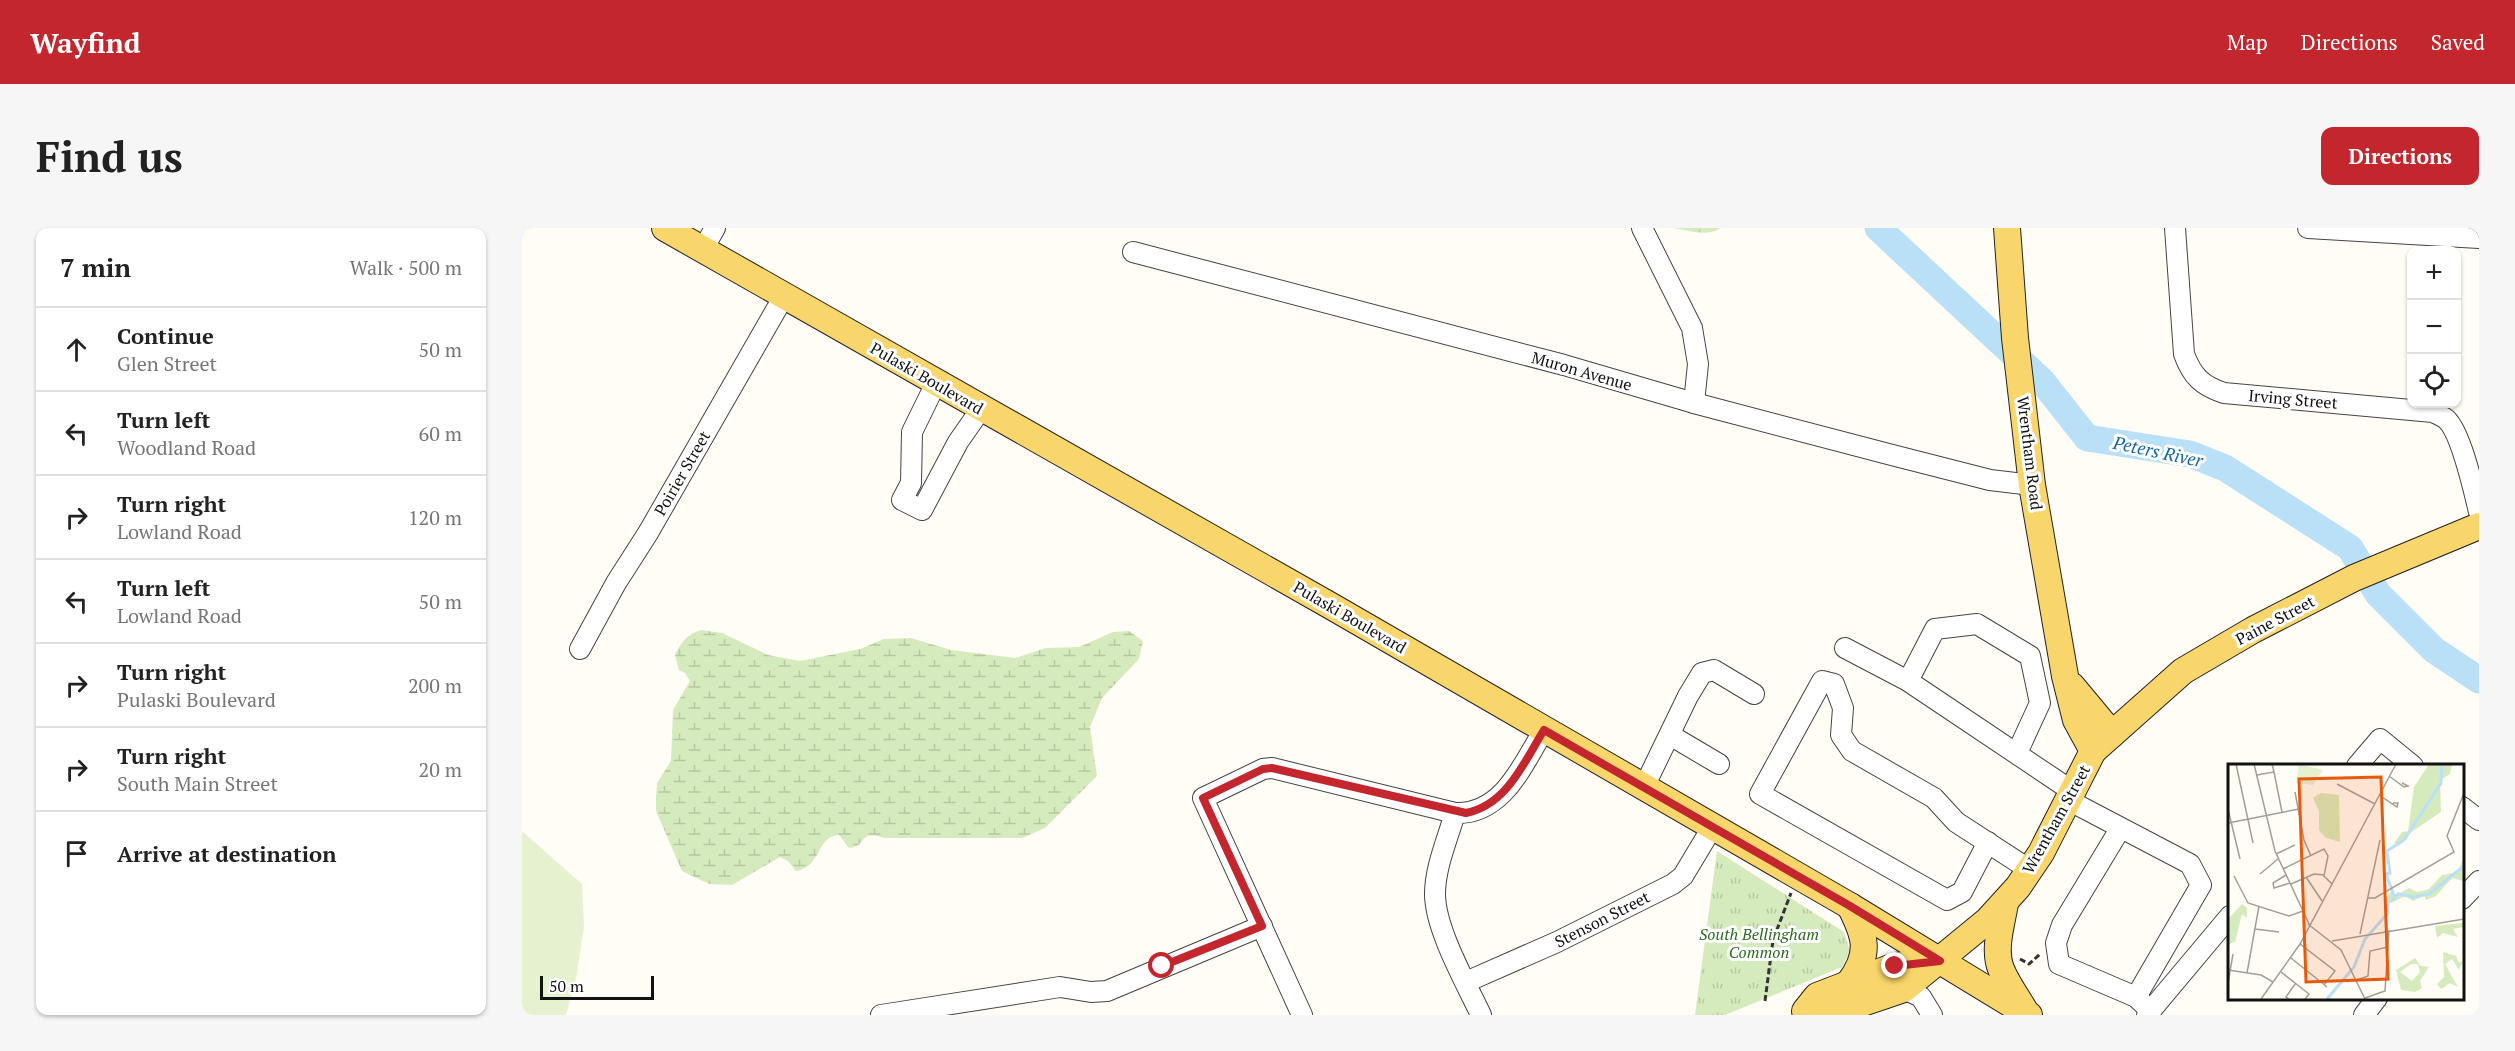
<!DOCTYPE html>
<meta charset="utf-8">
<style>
:root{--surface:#fff;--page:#f6f6f6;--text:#222;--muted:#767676;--line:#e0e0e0;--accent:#c4262e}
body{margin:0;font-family:"PT Serif",serif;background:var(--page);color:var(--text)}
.controls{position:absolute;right:18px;top:18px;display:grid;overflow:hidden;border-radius:12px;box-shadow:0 2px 4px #0004}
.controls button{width:54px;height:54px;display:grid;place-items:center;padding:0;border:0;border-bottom:2px solid var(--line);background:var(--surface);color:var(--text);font:30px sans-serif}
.scale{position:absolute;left:18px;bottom:15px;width:114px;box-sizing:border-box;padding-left:6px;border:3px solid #111;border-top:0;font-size:16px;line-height:21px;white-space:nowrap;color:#111;-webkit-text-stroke:4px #fff;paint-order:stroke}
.stop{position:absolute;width:18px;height:18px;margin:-14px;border:4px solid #c4262e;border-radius:50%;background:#fff}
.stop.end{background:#c4262e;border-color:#fff;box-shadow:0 2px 6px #0008}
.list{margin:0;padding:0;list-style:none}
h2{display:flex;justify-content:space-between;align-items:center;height:78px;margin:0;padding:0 24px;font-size:26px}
h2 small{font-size:20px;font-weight:400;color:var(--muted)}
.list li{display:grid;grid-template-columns:39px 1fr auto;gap:18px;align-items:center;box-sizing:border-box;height:84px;padding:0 24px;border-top:2px solid var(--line)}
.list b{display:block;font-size:22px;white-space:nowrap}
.list p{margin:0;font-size:20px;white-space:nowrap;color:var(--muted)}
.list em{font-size:20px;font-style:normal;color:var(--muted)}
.icon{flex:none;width:33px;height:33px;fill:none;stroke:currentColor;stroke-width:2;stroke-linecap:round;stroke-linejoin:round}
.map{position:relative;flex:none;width:1957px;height:787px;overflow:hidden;border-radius:12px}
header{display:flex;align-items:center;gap:36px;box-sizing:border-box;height:84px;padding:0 30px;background:var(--accent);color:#fff}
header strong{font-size:28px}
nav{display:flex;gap:33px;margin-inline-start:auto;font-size:21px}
.intro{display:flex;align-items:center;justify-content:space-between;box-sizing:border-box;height:144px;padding:0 36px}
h1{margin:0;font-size:42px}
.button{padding:15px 27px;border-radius:12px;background:var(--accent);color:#fff;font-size:21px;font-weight:700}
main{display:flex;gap:36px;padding:0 36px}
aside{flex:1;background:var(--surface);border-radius:12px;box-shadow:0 2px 4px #0004}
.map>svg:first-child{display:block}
.wetland{fill:url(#wetland-marsh)}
.park{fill:url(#park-tufts)}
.pitch{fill:#e6f2cf}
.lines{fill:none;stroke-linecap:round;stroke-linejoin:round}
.river{stroke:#b9e0f7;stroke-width:27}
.minor-casing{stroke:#444;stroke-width:22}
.major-casing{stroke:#222;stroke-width:28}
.path{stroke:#333;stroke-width:3;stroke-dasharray:6 3;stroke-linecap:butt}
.minor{stroke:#fff;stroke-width:20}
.major{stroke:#f9d66b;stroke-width:26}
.route{stroke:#c4262e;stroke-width:8}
.labels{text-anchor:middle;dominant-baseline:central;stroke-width:6;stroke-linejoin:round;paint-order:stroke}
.street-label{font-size:16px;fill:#111;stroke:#fff}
.park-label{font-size:16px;font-style:italic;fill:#2f6b1f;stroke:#fff}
.water-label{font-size:18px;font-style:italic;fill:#1768a6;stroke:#fff}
.inset-river{fill:none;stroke:#b9e0f7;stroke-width:3}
.inset-road{fill:none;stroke:#a09f9a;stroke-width:1.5}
.view{fill:#e8590c;fill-opacity:0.15;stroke:#e8590c;stroke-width:3}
.inset-edge{fill:none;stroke:#111;stroke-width:3}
</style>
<header>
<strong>Wayfind</strong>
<nav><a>Map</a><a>Directions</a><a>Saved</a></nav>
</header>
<div class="intro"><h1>Find us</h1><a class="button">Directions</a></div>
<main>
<aside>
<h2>7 min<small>Walk · 500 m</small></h2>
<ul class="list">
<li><svg class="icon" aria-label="ahead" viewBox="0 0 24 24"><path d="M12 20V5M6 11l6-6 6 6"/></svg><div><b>Continue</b><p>Glen Street</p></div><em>50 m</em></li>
<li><svg class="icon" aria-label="left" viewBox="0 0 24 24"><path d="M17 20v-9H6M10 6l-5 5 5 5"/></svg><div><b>Turn left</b><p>Woodland Road</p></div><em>60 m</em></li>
<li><svg class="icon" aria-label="right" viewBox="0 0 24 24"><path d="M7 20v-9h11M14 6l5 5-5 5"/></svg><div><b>Turn right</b><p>Lowland Road</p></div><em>120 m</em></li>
<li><svg class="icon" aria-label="left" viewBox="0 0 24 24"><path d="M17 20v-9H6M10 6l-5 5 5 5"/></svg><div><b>Turn left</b><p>Lowland Road</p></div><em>50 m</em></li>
<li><svg class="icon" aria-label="right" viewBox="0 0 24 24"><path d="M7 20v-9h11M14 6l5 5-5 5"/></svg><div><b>Turn right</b><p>Pulaski Boulevard</p></div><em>200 m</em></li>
<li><svg class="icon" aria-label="right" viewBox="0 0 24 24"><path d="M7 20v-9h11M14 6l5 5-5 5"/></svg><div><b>Turn right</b><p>South Main Street</p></div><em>20 m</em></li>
<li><svg class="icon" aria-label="arrive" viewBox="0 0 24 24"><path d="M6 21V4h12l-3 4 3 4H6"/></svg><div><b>Arrive at destination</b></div></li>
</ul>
</aside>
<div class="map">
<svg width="1957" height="787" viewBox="0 0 1957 787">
<defs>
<pattern id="wetland-marsh" width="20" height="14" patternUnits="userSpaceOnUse" patternTransform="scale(1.5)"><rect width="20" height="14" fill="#d5ebbd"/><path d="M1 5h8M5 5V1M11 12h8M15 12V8" fill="none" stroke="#b6c8a1"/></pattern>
<pattern id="park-tufts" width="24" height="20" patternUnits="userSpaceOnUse" patternTransform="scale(1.5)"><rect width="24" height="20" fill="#d5ebbd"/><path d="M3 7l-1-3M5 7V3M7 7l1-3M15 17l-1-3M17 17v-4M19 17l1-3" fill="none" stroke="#b6c8a1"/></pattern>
</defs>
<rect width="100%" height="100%" fill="#fffdf5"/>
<g class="wetland">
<path d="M1152 0H1199C1185 9 1168 3 1152 0Z"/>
<path d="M179 402 200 405 246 427 278 433 338 421 362 411 389 410 429 422 493 430 524 420 557 419 591 404 607 403 621 413 617 431 580 470 568 499 575 548 523 600 500 610H363C334 601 347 618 327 620L317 607C294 608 300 639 274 643L266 633 258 629 210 657 187 656 160 643 134 583V569L135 555 149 533 151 482 168 453 163 445 157 442 153 427C159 414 165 406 179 402Z"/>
</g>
<path class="park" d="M1195 623 1322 704 1328 723 1320 739 1203 787H1173Z"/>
<path class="pitch" d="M0 603 60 656 62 699 54 751 44 787H0Z"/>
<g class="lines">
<path class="river" d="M1356 0 1520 153 1565 210 1668 226 1703 240 1828 320 1856 366 1912 422 1957 452"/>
<g class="minor-casing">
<g id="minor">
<path d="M1120 0 1170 100 1176 136 1172 175"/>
<path d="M1653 0 1662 126C1670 148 1680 158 1702 165L1911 184C1915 186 1920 188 1924 191 1939 204 1952 263 1957 284"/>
<path d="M1786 0 1957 10"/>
<path d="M181 21 193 0"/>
<path d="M611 24 1042 137 1172 175 1370 227 1468 252 1510 257"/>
<path d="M414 155 390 204 389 255 380 272 400 282 436 214 459 181"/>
<path d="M1323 420 1386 453 1550 563"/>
<path d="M58 421 94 355 126 305 262 68"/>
<path d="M1386 453 1413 401 1455 396 1508 428 1518 475 1495 525"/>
<path d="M1148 507 1197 536"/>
<path d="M1835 538 1858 511 1891 538"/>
<path d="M1122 559 1166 468 1180 445 1192 442 1232 466"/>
<path d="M1546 572 1668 636 1679 657 1614 769"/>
<path d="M1940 579 1957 592"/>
<path d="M933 585C926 610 913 639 913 666 913 701 944 755 959 787"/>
<path d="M1598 601 1540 697 1534 715 1537 736 1614 769 1629 783"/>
<path d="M1466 614 1440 664 1425 672 1238 566 1300 453 1312 456 1321 480 1319 507 1330 523 1412 570 1434 594 1508 642"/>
<path d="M1940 671 1957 653"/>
<path d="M944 754 1035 714 1151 656 1161 648 1191 598"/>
<path d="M1382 761 1399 769 1410 787"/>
<path d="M359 787 538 759 569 764 585 763 740 698"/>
<path d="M780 787 681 570 741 541 750 540 933 585C981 587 1001 536 1022 502"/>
<path d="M1625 787 1708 688"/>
<path d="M1842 787 1855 770"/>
</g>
</g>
<g class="major-casing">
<g id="major">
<path d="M143 0 809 378 1328 678 1507 787"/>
<path d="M1485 0 1493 110 1510 257 1543 448 1554 492 1571 523"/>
<path d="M1550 458 1590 506"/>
<path d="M1483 675C1480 695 1471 721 1479 741 1485 756 1495 769 1503 783"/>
<path d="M1327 755C1349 726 1344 709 1328 678"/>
<path d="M1283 783 1295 768 1373 738 1418 733"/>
<path d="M1305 787 1382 761 1466 692 1496 659 1519 625 1571 523 1661 443 1731 402 1832 350 1957 298"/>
</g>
</g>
<g class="path">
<path d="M1498 731 1507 736 1518 726"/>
<path d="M1243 773 1251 712 1269 665"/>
</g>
<use href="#minor" class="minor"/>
<use href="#major" class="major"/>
</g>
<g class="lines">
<path class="route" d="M640 738 740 698 681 570 741 541 750 540 944 585C985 577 1002 534 1022 502L1328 678 1418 733 1373 738"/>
</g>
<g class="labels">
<g class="street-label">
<text transform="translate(1060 143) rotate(16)">Muron Avenue</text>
<text transform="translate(405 150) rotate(30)">Pulaski Boulevard</text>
<text transform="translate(1771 171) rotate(5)">Irving Street</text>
<text transform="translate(1508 225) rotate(83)">Wrentham Road</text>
<text transform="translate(160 245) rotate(-60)">Poirier Street</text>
<text transform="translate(828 389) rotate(30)">Pulaski Boulevard</text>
<text transform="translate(1753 392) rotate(-28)">Paine Street</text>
<text transform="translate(1534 591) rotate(-61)">Wrentham Street</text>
<text transform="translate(1080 691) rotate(-27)">Stenson Street</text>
</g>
<g class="park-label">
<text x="1237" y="706">South Bellingham<tspan x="1237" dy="18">Common</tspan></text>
</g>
<g class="water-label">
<text transform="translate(1636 223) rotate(12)">Peters River</text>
</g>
</g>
<g transform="translate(1706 536)">
<rect width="236" height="236" fill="#fffdf5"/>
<path d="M201 0H224L222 10 212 16 213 48 182 69 173 80 166 79 174 68 180 67 186 23ZM93 29 111 31 112 78 98 74 91 66V47L85 34ZM235 95V117L224 114 208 132 198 136 196 131 185 137 177 132 163 139 157 136 164 126 168 131 181 124 189 128 201 125 214 111 230 108ZM14 140 19 144V154L14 150 7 178 0 180V155ZM235 159V163L225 165 230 173 215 169 209 174 207 162ZM215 188 228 192 231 199 235 197 231 206 224 195 217 200 230 223 222 219 213 225 209 220 216 213ZM187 194 193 202 201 203 192 217 194 224 187 228 173 226 168 206ZM183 200H190L192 208 184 217 172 208Z" fill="#d5ebbd" fill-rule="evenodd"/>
<path d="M71 0 95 6 85 21 68 19Z" fill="#e6f2cf"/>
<path class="inset-river" d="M214 0 213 19 176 76 159 87 162 109 158 110 167 134 170 130 186 133 201 130 236 102M99 235 126 203 137 175 160 149V138L167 134"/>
<path class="inset-road" d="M8 0 25 79M26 0 47 87 82 162M46 8 54 48M29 11 46 8 44 0M161 12 176 23 180 22 174 19M109 20 147 40M67 28 76 76 83 92M151 31 169 43 170 39H165M0 45 12 95M0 59 71 45M48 90 67 81M55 105 96 85 100 92 96 112 104 120M32 110 50 95M58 111 45 119 46 124 62 119M6 112 20 139 61 152 75 147M78 113 94 137M63 120 86 110 96 111M139 134H147L226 88 219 72 236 29M80 160 113 186 137 235M27 165 51 168M132 170 152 76M104 177 236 155M72 180 107 207 96 221M63 194 99 223M0 206 33 211 45 218M53 208 81 230 77 235M19 209 31 142M129 216 140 212 142 187 160 183M0 219 5 190M137 234 157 227 161 166M33 235 72 180 168 0M61 235 58 233 67 220"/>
<path class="view" d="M153 13 160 215 78 218 71 15Z"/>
<rect width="236" height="236" class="inset-edge"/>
</g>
</svg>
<div class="controls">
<button>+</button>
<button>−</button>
<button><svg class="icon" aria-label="locate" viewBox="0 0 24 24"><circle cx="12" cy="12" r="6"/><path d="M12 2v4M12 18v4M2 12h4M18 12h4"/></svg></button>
</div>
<div class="scale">50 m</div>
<div class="stop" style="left:640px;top:738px"></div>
<div class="stop end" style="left:1373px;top:738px"></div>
</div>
</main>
